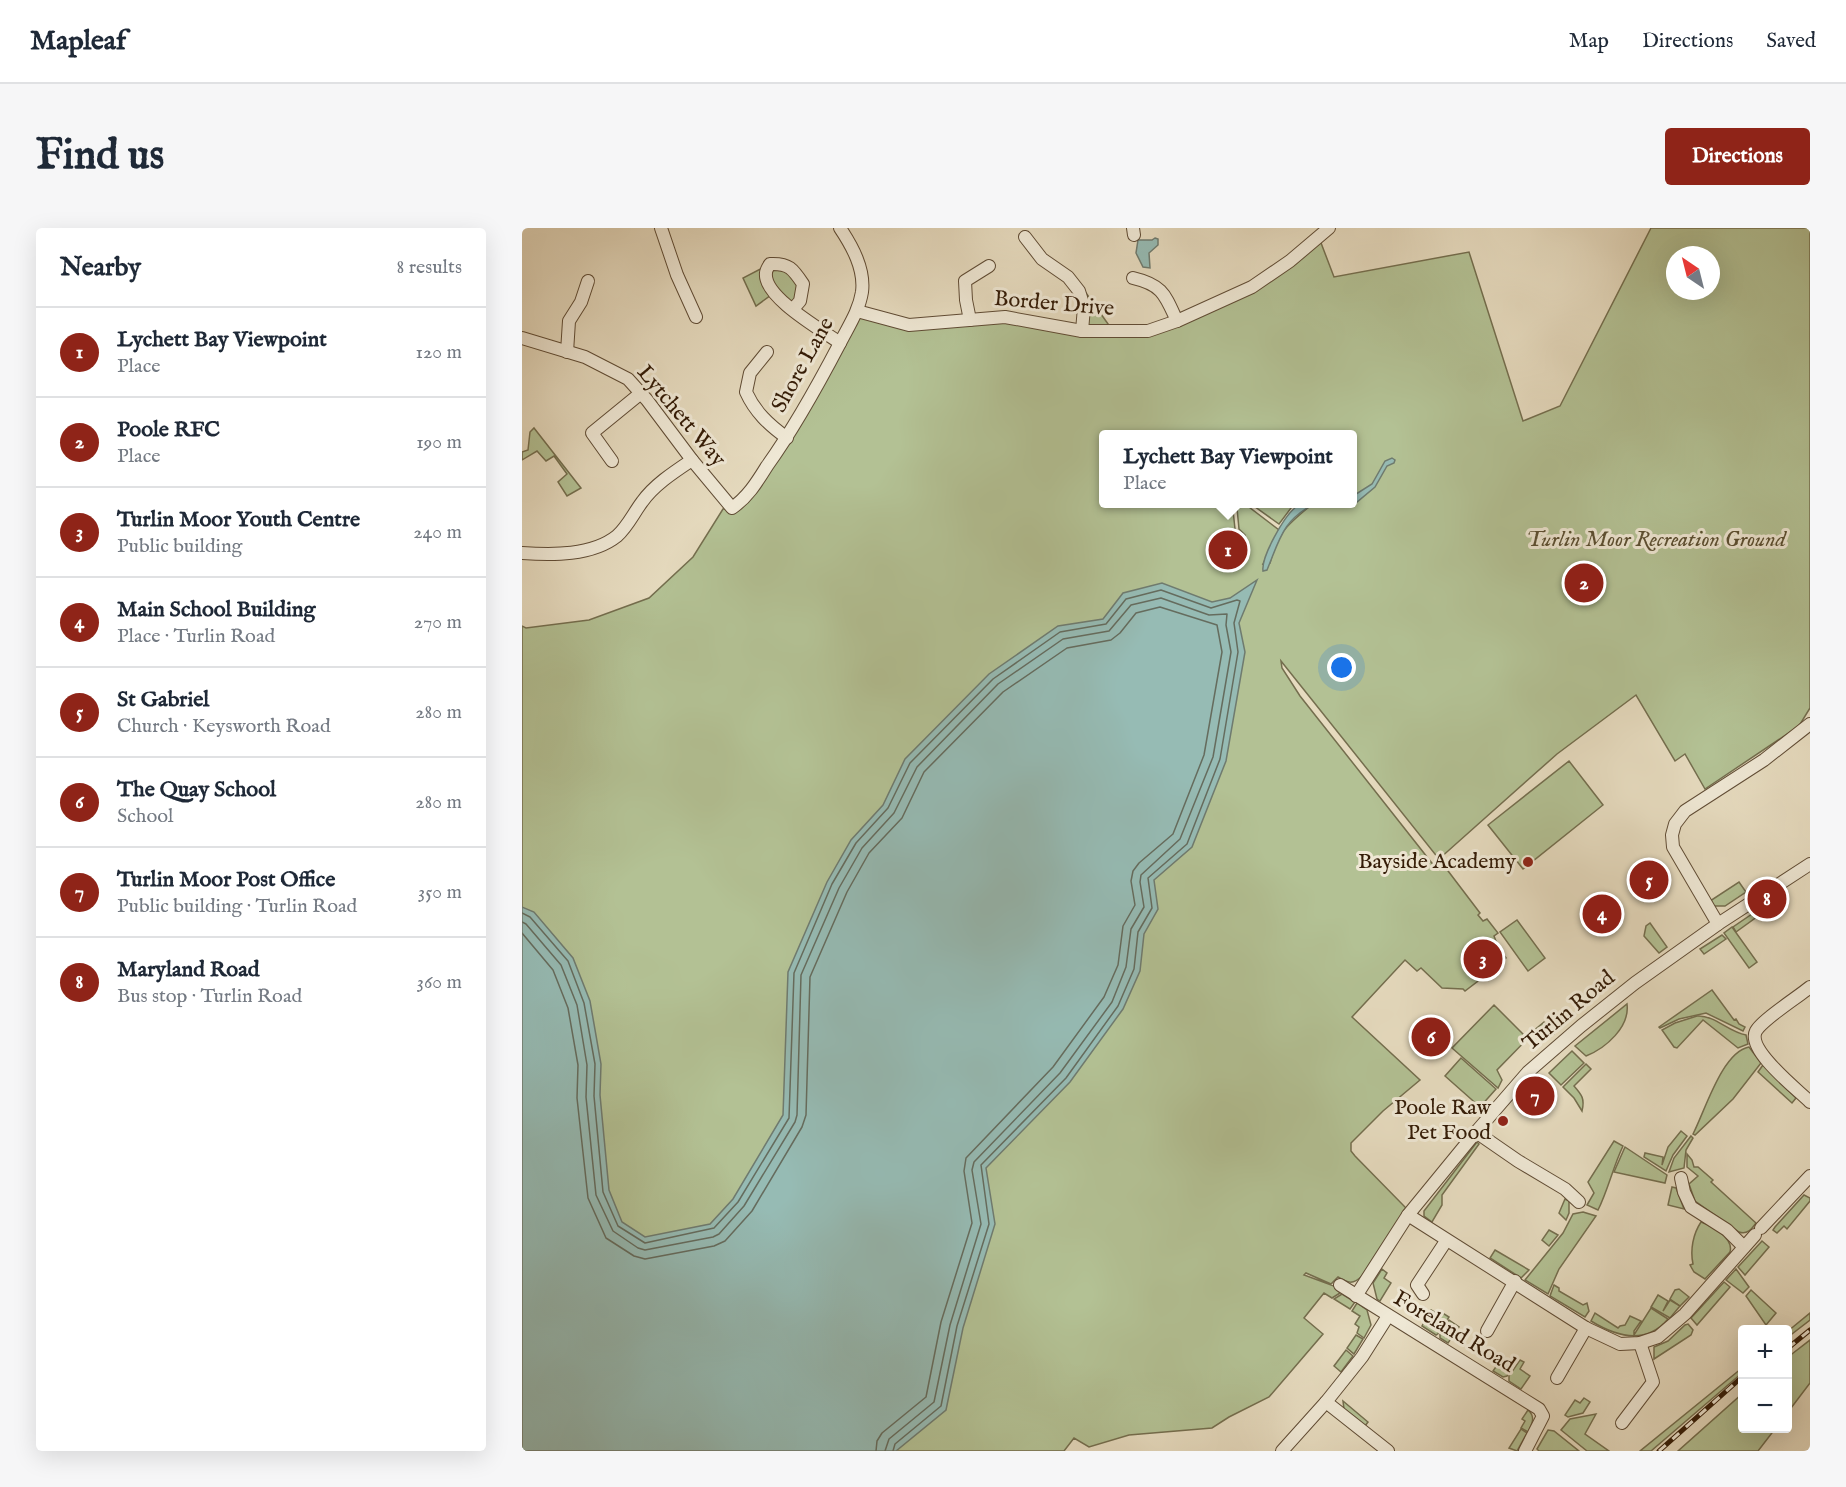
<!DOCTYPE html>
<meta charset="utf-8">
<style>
:root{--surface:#fff;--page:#f6f6f7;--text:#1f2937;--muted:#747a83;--line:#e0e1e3;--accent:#8f2418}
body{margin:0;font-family:"IM FELL English",serif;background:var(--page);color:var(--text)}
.controls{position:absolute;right:18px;bottom:18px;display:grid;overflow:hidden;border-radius:6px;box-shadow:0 6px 24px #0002}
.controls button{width:54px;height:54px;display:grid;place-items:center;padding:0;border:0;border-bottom:2px solid var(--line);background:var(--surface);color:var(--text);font:30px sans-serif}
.compass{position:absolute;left:1144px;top:18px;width:54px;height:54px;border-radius:50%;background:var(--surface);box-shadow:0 6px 24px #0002;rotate:325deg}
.you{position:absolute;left:820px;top:440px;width:21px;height:21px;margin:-15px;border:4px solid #fff;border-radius:50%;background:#1a73e8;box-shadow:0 0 0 9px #1a73e833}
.badge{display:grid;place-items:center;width:39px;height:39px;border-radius:50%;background:var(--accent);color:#fff;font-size:20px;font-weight:700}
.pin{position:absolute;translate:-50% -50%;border:3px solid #fff;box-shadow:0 2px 6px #0006}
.popup{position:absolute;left:577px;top:202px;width:258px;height:78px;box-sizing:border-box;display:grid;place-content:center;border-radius:6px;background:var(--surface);filter:drop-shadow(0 2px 4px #0005);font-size:20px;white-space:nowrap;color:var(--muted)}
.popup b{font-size:22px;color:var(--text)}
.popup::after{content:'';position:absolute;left:50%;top:100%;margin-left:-12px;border:12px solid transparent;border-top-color:var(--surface)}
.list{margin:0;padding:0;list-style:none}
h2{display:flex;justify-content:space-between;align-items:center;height:78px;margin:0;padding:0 24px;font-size:26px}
h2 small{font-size:20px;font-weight:400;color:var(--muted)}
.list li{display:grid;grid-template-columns:39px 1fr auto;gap:18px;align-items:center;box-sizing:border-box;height:90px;padding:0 24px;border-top:2px solid var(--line)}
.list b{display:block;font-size:22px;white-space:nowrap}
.list p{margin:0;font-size:20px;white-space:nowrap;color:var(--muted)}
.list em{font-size:20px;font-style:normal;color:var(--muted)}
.map{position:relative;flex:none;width:1288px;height:1223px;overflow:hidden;border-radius:6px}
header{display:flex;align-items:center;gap:36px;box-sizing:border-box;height:84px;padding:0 30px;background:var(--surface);border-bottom:2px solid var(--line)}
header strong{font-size:28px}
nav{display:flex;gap:33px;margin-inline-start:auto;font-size:21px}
.intro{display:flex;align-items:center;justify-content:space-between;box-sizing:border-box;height:144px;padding:0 36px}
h1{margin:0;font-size:42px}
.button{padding:15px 27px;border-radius:6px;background:var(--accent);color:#fff;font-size:21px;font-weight:700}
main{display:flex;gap:36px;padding:0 36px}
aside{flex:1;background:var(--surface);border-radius:6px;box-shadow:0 6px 24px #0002}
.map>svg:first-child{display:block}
.green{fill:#b3c194;stroke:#746e4e;stroke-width:1.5;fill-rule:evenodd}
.water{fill:#96bbb4;stroke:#6f7b6f;stroke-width:1.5}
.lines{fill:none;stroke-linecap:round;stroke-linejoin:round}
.shore{stroke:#656c5e;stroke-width:1.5}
.minor-casing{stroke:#604c35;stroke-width:14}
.minor{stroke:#efe8d5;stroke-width:12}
.rail-casing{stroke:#341c07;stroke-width:5}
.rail{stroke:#efe8d5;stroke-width:3;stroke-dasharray:9;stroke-linecap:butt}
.poi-dot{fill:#8f2418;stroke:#efe8d5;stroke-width:2}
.labels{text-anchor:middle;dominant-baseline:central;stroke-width:6;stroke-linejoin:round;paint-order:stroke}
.street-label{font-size:22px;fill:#341c07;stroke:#efe8d5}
.park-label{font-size:22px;font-style:italic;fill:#5a4e31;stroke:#efe8d5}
.poi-label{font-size:22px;fill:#341c07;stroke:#efe8d5;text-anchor:end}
</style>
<header>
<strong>Mapleaf</strong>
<nav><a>Map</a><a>Directions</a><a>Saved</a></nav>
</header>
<div class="intro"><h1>Find us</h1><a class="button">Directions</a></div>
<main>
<aside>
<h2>Nearby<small>8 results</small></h2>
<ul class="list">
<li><span class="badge">1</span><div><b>Lychett Bay Viewpoint</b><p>Place</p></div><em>120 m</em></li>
<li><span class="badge">2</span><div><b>Poole RFC</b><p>Place</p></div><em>190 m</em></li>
<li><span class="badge">3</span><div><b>Turlin Moor Youth Centre</b><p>Public building</p></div><em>240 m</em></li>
<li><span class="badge">4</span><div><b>Main School Building</b><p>Place · Turlin Road</p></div><em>270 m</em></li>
<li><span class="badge">5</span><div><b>St Gabriel</b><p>Church · Keysworth Road</p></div><em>280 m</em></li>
<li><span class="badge">6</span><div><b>The Quay School</b><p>School</p></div><em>280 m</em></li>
<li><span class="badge">7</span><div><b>Turlin Moor Post Office</b><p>Public building · Turlin Road</p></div><em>350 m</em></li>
<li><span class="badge">8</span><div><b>Maryland Road</b><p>Bus stop · Turlin Road</p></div><em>360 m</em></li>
</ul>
</aside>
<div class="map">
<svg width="1288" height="1223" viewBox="0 0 1288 1223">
<rect width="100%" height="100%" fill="#e6dbbf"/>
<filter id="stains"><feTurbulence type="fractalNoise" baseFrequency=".00333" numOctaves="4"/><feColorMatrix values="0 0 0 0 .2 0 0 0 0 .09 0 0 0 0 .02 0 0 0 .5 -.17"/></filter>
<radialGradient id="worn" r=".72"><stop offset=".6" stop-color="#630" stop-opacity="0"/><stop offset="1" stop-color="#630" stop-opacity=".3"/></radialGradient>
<g class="green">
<path d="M1129 0H1288V480L1277 498 1183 561 1163 526 1153 533 1114 467 1035 526 917 631 958 685 956 687 961 693 965 691 976 705 972 708 977 721 984 730 976 737 973 733 978 729 971 721 973 718 967 712 943 733 955 746 969 735 973 740 943 763 941 761 920 760 899 740 895 743 883 732 830 789 898 852 861 883 829 915V923L833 928 884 980 840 1048C831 1057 826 1055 816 1049L809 1056 784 1045 782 1047 812 1058 818 1065 810 1070 802 1065 782 1090 801 1106 747 1169 707 1189 690 1200 607 1207 567 1219 552 1210 542 1223H0V398L4 400 67 392 127 370 171 329 201 281 210 280 222 272 335 83 387 97 483 89 560 103 557 63 564 65 591 103H626L730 59 796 7 812 49 947 24 1001 193 1038 178ZM1153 27H1189V63H1153ZM582 206H831V276H784L788 278C765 297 755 305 748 335L741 336 757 302 723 276H582ZM715 280 717 301 723 307C722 319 718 328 706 331L699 327 697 320C702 312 708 309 713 301L711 282ZM759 433 917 631 913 639 778 468 760 440Z"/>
<path d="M248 36H258L281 56 271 81 252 65 234 78 221 50Z"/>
<path d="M12 200 55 255 59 260 45 268 36 254 45 246 32 228 24 233 15 223 0 232V224L6 222 8 204Z"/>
<path d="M729 276H772L757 296Z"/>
<path d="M1047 533 1081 577 1001 641 966 597Z"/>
<path d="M1217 654 1224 664 1203 678H1191L1188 673Z"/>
<path d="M1233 684 1236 688 1214 704 1211 699Z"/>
<path d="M995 692 1023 730 1006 743 978 704Z"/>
<path d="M1128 695 1145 719 1137 725 1122 708 1124 698Z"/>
<path d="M1210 699 1235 734 1227 740 1202 705Z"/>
<path d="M1200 707 1204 711 1182 726 1178 721Z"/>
<path d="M1190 762 1212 792 1214 791 1217 796 1223 799 1221 803 1184 785 1157 791 1138 800 1137 799Z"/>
<path d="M1105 776C1108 799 1084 820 1064 828L1053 818Z"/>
<path d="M972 777 1004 809 1022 794 1032 806 1023 811 1012 804 975 842 980 852 976 860 930 820Z"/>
<path d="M1175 788C1193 787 1206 804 1224 807L1226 816 1216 820 1181 792 1155 820 1152 819 1140 802 1153 795Z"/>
<path d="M1227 819 1239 835 1211 871 1173 907 1171 906C1183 883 1200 824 1227 819Z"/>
<path d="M1050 823 1062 835 1039 857 1027 845Z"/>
<path d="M939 830 974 861 958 879 923 848Z"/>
<path d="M1064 836 1069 841 1052 858C1060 867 1063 871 1060 883L1052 870 1041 859Z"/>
<path d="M1241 837 1274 870 1270 875 1236 844Z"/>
<path d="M1159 903 1165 908 1151 927 1144 943 1122 929 1123 925 1141 929 1140 937 1146 919Z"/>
<path d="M1169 908 1171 910 1164 922 1162 940 1147 944 1152 930Z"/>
<path d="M1092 913 1101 918C1091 939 1086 962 1076 982L1065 977 1072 965 1066 954Z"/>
<path d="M955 914 957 916 920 967V977L910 994 902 988V983Z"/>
<path d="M1103 919 1145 947 1143 955 1092 944Z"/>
<path d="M1165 926 1170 932 1172 939H1176L1191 952 1189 954 1234 995C1230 1001 1225 1007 1217 1004L1173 973 1167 956 1176 948 1165 939Z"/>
<path d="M1150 959 1154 960 1162 981 1146 977Z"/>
<path d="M1282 967 1288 970V973L1265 1001 1262 998 1255 1005 1251 1002 1253 999Z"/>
<path d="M1043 971 1047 973V985L1044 992 1037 985Z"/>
<path d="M1061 984 1074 988 1037 1041 1026 1066 1003 1052 1041 1005 1051 986Z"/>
<path d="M1179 994C1190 998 1212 1010 1208 1024L1183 1051 1172 1044 1168 1037 1171 1036C1168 1022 1171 1006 1179 994Z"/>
<path d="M1027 1002 1036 1007 1027 1018 1020 1012Z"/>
<path d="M1240 1013 1247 1019 1223 1047 1216 1039Z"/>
<path d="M973 1022 1007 1042 999 1050 968 1030Z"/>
<path d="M860 1041 865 1045 862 1050 869 1055 858 1073 855 1071 851 1055Z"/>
<path d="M1214 1041 1227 1059 1221 1065 1204 1052Z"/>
<path d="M1202 1054 1208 1059 1175 1097 1169 1090Z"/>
<path d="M1032 1057 1037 1060V1063L1061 1077 1065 1075 1067 1083 1063 1089 1028 1068Z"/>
<path d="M1157 1061 1167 1069 1158 1078 1148 1071 1153 1062Z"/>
<path d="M1229 1062 1254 1085 1244 1097 1224 1068Z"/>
<path d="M820 1066 833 1074 828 1081 812 1071Z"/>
<path d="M1136 1067 1146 1073 1141 1083 1148 1072 1158 1078 1148 1090 1129 1079Z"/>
<path d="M835 1075 845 1082 849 1097 842 1110 835 1105 837 1099 833 1096 838 1088 830 1083Z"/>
<path d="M1129 1080 1146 1091C1124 1117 1095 1109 1069 1093L1073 1085 1096 1100 1098 1098 1103 1097 1108 1088 1119 1093 1112 1103V1107Z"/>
<path d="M909 1082 917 1087 919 1084 927 1089 917 1105 914 1107 900 1098Z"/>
<path d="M1288 1085V1092L1266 1109V1103Z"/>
<path d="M927 1092 937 1099 926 1115 918 1110V1106Z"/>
<path d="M1166 1096 1171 1102 1169 1107 1132 1131V1119L1146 1113 1163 1097Z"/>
<path d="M834 1107 841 1111 832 1126 825 1120Z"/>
<path d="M1288 1112V1155L1266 1184V1129Z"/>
<path d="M824 1122 831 1128 819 1144 812 1138Z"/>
<path d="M992 1128 996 1131 985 1148 981 1149 971 1143 980 1130 985 1134Z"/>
<path d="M998 1132 1002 1134 998 1141 1008 1148 999 1161 987 1153V1148Z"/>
<path d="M1220 1140V1145L1129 1223H1118Z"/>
<path d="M1220 1166V1200L1253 1201 1236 1223H1156Z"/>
<path d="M1062 1170 1068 1174 1061 1185 1046 1189 1043 1187 1053 1172 1058 1175Z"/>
<path d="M821 1173 846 1194 843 1198 822 1181Z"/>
<path d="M1006 1182C1014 1189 1010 1196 1006 1204L999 1200 1003 1193 1000 1191Z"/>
<path d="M1074 1186 1063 1206 1087 1223H1065L1039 1202 1048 1191Z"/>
<path d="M999 1201 1005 1205 995 1223 987 1220Z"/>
<path d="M1026 1202 1032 1203 1057 1223H1017L1015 1221Z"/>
</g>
<g class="water">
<path d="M633 10 636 11V17L627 25 628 40 621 39 614 25 616 12H630Z"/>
<path d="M870 230 873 232 872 235 865 238 853 259 835 274C827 278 818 279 810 276H831V268L850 256 863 233Z"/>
<path d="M783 276H792C760 293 758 311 745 342L741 343C739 329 762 288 774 279 776 277 780 276 783 276Z"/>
<path d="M735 352 717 395 723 424 704 533 670 619 632 652 636 681 622 706 618 743 601 781 548 854 464 940 473 996 441 1100 424 1182 374 1223H0V679L12 684 51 730 68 773 79 836 78 867 87 962 100 994 123 1009 188 996 211 971 261 887 266 744 305 654 329 612 361 577 383 531 467 446 536 398 581 391 601 365 640 355 690 374 708 370Z"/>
</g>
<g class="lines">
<g class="shore">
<path d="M0 685 8 689 46 733 62 775 73 836 72 868 81 964 96 998 123 1015 192 1000 216 974 267 890 272 745 310 656 334 615 366 580 388 535 471 451 538 404 584 396 604 371 639 362 689 380 715 372 718 373 712 395 716 424 698 531 665 616 626 650 630 680 616 704 612 741 596 778 544 850 459 937 467 996 435 1098 419 1178 373 1216 371 1223"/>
<path d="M0 694 4 696 39 737 55 777 65 837 64 869 74 967 91 1003 116 1020 123 1022 191 1009 197 1006 222 978 273 894 275 887 279 747 317 660 340 620 372 585 395 539 476 456 541 411 587 403 609 377 639 370 687 387 705 386 704 397 709 424 691 529 658 611 619 647 618 654 622 679 609 701 604 739 590 774 538 845 452 934 450 942 459 996 428 1097 412 1174 367 1211 363 1223"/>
<path d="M0 705 31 742 46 780 56 837 55 870 66 970 84 1010 112 1028 123 1031 192 1018 203 1013 230 983 280 899 284 887 288 749 325 664 347 625 380 590 402 544 481 464 545 420 589 412 598 405 614 385 638 379 695 397 700 424 682 527 651 606 617 635 611 643 609 653 613 677 601 698 596 737 582 769 531 839 444 930 442 943 450 995 419 1094 404 1169 360 1205 355 1213 354 1223"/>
</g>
<g class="minor-casing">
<g id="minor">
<path d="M139 0 155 47 174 89"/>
<path d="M611 0 612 7"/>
<path d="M503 9 520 31 546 49 557 63 562 79 560 103"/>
<path d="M611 50C641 57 643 67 655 93"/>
<path d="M271 81 278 73 281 56C271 41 267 35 248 36 246 39 244 42 244 45 241 69 300 102 318 115"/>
<path d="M335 83 387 97 483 89 560 103H626L655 93 730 59 768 33 807 0"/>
<path d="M448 92 444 72 443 53 467 38"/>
<path d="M0 110 63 129 106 151 125 172 170 232 210 280C226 269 235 254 245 238 273 199 296 157 318 115 326 99 337 83 340 64 343 41 330 18 318 0"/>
<path d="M45 124 47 93 59 74 66 53"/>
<path d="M245 124 228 145 224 164C233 184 247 197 265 210"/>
<path d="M90 233 70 205 119 165"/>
<path d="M0 325C30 327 70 328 95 308 106 298 111 286 120 274 132 257 152 244 170 232"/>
<path d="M1196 696 1151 619 1150 607 1153 596 1163 583 1242 532 1288 496"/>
<path d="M1288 759C1276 769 1241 791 1234 803 1224 822 1275 861 1288 874"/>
<path d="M954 904 996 933 1043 961 1057 974"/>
<path d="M1159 950 1162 964 1169 979 1205 1002 1222 1019"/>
<path d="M886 987 1064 1100 1098 1116 1118 1115 1136 1109 1163 1086 1233 1007"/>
<path d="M1239 1000 1288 948"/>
<path d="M818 1057 1017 1181 1021 1188 1003 1223"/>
<path d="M901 1066 895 1057 924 1013"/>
<path d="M834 1068 886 987 954 904 1006 844 1059 798 1113 755 1196 696 1288 636"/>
<path d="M965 1103 993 1053"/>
<path d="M1035 1150 1064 1100"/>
<path d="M804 1174 866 1223"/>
<path d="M1100 1195 1131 1154 1118 1115"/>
<path d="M760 1223 804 1174 840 1129 866 1088"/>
</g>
</g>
<use href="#minor" class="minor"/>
<g class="rail-casing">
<g id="rail">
<path d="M1266 1120 1288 1102"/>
<path d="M1137 1223 1220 1149"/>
</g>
</g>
<use href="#rail" class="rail"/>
</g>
<g class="poi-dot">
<circle cx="1006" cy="634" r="6"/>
<circle cx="981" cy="893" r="6"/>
</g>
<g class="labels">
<g class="street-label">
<text transform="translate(532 76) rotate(5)">Border Drive</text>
<text transform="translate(281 137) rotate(-61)">Shore Lane</text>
<text transform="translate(159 188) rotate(50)">Lytchett Way</text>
<text transform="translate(1047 783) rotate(-40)">Turlin Road</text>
<text transform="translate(932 1104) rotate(31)">Foreland Road</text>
</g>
<g class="park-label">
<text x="1134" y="312">Turlin Moor Recreation Ground</text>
</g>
<g class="poi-label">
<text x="994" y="634">Bayside Academy</text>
<text x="969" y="880">Poole Raw<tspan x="969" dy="25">Pet Food</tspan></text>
</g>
</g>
<rect width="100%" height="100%" filter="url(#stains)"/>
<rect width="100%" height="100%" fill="url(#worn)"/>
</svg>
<div class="controls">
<button>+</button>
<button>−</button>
</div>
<svg class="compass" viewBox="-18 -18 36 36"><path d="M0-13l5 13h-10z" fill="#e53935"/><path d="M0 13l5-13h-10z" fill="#747a83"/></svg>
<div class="you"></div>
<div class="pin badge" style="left:706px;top:322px">1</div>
<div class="popup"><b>Lychett Bay Viewpoint</b>Place</div>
<div class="pin badge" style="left:1062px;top:355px">2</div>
<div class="pin badge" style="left:961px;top:731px">3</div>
<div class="pin badge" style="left:1080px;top:686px">4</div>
<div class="pin badge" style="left:1127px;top:652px">5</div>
<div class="pin badge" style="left:909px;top:809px">6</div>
<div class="pin badge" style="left:1013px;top:868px">7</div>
<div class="pin badge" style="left:1245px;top:671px">8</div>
</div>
</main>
